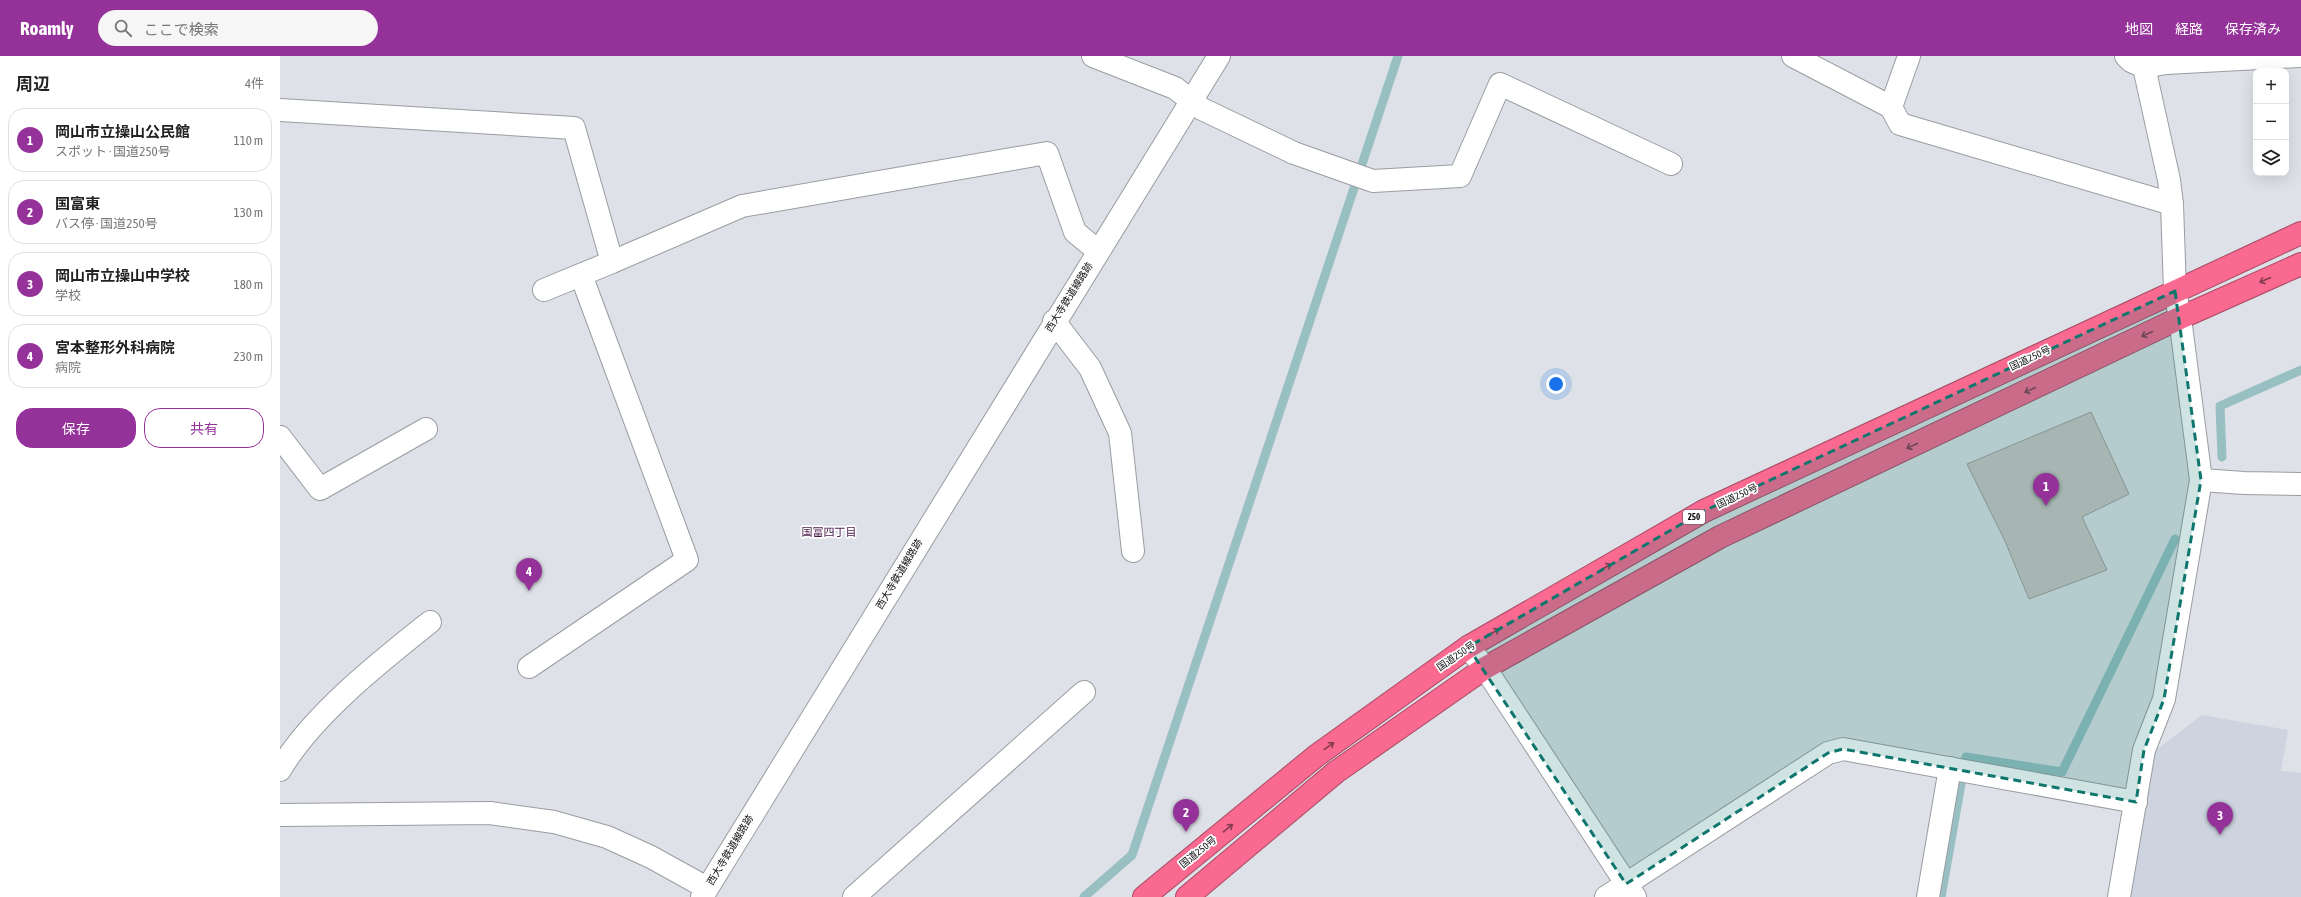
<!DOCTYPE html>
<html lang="ja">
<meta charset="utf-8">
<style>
:root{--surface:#fff;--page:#f6f6f6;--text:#222;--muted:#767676;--line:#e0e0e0;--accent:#943299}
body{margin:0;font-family:"Asap Condensed","Noto Sans JP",sans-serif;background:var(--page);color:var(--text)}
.controls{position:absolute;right:12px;top:12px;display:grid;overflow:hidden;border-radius:8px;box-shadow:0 4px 16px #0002}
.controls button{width:36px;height:36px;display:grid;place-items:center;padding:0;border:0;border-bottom:1px solid var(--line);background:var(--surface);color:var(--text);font:20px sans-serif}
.you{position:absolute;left:1276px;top:328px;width:14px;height:14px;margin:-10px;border:3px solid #fff;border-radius:50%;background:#1a73e8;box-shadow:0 0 0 6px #1a73e833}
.badge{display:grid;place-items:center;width:26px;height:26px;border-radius:50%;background:var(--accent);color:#fff;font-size:13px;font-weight:700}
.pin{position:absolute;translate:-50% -33px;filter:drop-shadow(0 1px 2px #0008)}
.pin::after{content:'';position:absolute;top:21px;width:14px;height:12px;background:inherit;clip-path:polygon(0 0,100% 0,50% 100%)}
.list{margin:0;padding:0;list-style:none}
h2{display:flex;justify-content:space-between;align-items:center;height:52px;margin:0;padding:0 16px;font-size:17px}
h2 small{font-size:13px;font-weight:400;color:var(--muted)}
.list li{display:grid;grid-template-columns:26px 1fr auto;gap:12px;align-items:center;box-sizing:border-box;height:64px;margin:0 8px 8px;padding:0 8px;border:1px solid var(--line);border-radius:16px}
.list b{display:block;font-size:15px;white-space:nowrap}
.list p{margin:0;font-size:13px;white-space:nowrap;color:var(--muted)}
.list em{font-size:13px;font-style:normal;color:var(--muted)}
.actions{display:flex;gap:8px;padding:12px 16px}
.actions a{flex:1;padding:9px 0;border:1px solid var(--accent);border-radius:16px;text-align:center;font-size:14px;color:var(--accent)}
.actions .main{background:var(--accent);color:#fff}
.icon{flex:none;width:22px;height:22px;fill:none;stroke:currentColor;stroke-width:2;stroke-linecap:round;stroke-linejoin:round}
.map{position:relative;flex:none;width:2021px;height:841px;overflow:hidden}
header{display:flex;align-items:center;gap:24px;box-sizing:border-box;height:56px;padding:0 20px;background:var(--accent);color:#fff}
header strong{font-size:19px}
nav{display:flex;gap:22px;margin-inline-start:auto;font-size:14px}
.search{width:280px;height:36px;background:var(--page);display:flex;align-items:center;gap:10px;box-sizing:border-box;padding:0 14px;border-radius:22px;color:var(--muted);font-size:15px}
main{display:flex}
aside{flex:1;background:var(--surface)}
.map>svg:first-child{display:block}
.built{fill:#cdd3df}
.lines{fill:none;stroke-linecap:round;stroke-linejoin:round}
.stream{stroke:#98c0c2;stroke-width:9}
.building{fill:#cdc6c5;stroke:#a39c9b}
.minor-casing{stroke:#999ca1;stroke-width:24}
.highway-casing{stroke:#a74a63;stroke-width:24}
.minor{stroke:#fff;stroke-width:22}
.highway{stroke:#f96990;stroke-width:22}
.oneway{stroke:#843c50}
.marked{fill:#0f766e;fill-opacity:0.2;stroke:#0f766e;stroke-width:3;stroke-dasharray:8 5;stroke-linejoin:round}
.labels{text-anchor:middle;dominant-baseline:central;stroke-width:3.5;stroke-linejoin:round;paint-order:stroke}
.shield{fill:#fff;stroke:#565758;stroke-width:1}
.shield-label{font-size:9px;font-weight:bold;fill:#0e0f10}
.street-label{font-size:10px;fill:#0e0f10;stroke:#fff}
.neighbourhood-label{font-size:11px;fill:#491a4b;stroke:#fff}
</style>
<header>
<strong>Roamly</strong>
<div class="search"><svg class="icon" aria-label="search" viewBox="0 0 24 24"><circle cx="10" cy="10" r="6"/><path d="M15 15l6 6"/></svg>ここで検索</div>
<nav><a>地図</a><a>経路</a><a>保存済み</a></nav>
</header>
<main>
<aside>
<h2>周辺<small>4件</small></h2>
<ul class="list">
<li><span class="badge">1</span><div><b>岡山市立操山公民館</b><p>スポット · 国道250号</p></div><em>110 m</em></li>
<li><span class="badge">2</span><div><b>国富東</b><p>バス停 · 国道250号</p></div><em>130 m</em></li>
<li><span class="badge">3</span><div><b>岡山市立操山中学校</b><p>学校</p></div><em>180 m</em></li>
<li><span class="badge">4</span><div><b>宮本整形外科病院</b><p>病院</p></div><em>230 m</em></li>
</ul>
<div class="actions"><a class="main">保存</a><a>共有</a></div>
</aside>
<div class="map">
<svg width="2021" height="841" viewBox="0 0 2021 841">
<rect width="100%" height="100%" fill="#dee1e7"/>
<path class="built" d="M1922 659 2008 674 2001 715 2021 717V841H1848L1875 695Z"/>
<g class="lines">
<g class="stream">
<path d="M1942 401 1940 350 2021 314"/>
<path d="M1685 704 1686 701 1782 716 1895 483"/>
<path d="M804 841 852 799 1118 0"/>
<path d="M1661 841 1681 728"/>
</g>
</g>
<path class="building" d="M1811 356 1849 438 1802 461 1827 514 1749 543 1725 485 1687 408Z"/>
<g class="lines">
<g class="minor-casing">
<g id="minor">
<path d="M813 0 895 32 922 53 1014 97 1093 125 1180 120 1220 28 1391 108"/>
<path d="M1513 0 1611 51 1620 68 1892 148 1895 235 1900 262 1921 424 1884 643 1864 694 1839 841"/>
<path d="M1846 0 1851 5 1864 11 1889 124 1892 148"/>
<path d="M1864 11 1886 7 2019 0"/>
<path d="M1611 51 1629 0"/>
<path d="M0 54 294 72 332 206 264 234"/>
<path d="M332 206 462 150 767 97 795 176 818 195"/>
<path d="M774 265 810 312 840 377 853 495"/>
<path d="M0 381 40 433 146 373"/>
<path d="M1921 424 1964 427 2021 428"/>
<path d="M1188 591 1205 612 1355 841"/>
<path d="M249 611 407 504 301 219"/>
<path d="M0 714C32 659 100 606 150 566"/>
<path d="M0 759 210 757 274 766 327 781 371 801 427 832"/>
<path d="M422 841 939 0"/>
<path d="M574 841 804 636"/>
<path d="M1326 841 1548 697 1563 693 1856 746"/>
<path d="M1648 841 1670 712"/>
</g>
</g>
<g class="highway-casing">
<g id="highway">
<path d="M864 841 1036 700 1188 591 1424 455 2021 177"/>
<path d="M907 841 1056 716 1205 612 1440 481 1900 262 2021 208"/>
</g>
</g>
<use href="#minor" class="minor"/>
<use href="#highway" class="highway"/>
</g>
<defs><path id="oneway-shaft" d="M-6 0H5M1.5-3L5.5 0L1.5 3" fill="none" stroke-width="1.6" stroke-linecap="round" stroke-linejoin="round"/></defs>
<g class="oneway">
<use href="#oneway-shaft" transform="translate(1985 224) rotate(156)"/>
<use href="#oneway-shaft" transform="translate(1867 278) rotate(155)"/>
<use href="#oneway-shaft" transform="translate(1750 334) rotate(155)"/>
<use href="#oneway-shaft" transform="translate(1632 390) rotate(155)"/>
<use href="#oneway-shaft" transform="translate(1326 511) rotate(-30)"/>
<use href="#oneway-shaft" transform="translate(1214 576) rotate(-30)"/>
<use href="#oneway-shaft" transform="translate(1049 690) rotate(-36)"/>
<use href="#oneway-shaft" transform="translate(948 772) rotate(-39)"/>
</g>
<path class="marked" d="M1895 235 1921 424 1884 643 1864 694 1856 746 1563 693 1548 697 1346 828 1188 591 1424 455Z"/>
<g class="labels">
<rect class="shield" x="1403" y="454" width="22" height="14" rx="3"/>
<g class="shield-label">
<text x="1414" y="461">250</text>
</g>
<g class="street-label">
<text transform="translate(789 241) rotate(-58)">西大寺鉄道線路跡</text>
<text transform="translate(1750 302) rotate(-25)">国道250号</text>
<text transform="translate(1457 440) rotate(-25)">国道250号</text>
<text transform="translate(619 518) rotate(-59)">西大寺鉄道線路跡</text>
<text transform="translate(1176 600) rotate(-34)">国道250号</text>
<text transform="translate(450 794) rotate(-59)">西大寺鉄道線路跡</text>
<text transform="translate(918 796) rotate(-39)">国道250号</text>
</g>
<g class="neighbourhood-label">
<text x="549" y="476">国富四丁目</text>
</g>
</g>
</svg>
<div class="controls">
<button>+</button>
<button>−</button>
<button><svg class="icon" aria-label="layers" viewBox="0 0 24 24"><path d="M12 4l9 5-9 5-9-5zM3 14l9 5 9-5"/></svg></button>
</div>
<div class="you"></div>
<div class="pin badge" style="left:1766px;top:450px">1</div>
<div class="pin badge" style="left:906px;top:776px">2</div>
<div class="pin badge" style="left:1940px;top:779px">3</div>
<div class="pin badge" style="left:249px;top:535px">4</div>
</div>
</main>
